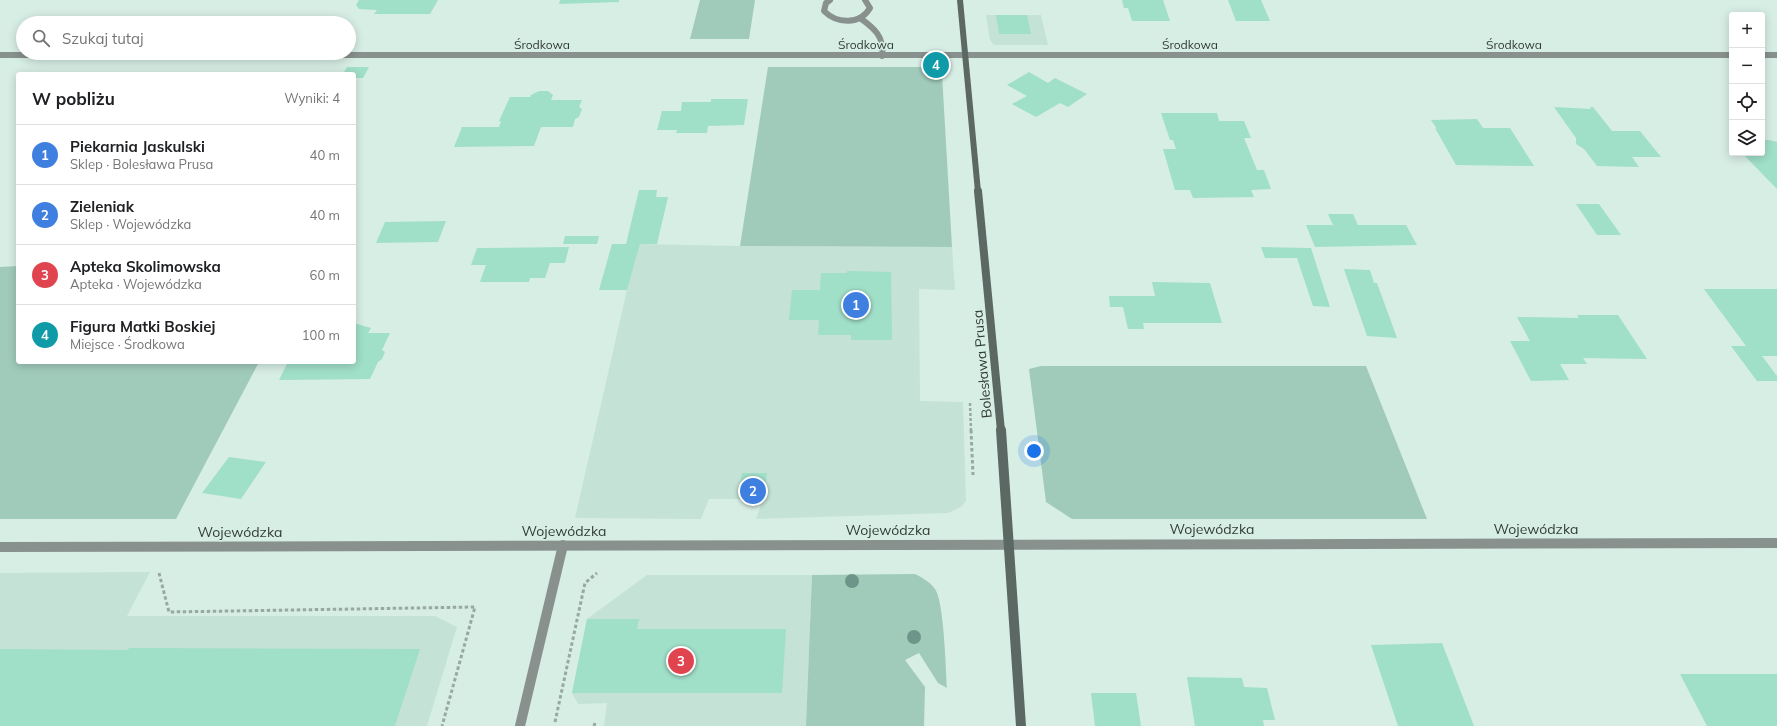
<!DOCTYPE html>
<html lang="pl">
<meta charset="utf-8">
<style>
:root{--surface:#fff;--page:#f6f6f6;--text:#202124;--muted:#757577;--line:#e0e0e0;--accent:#ab52be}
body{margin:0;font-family:Mulish,sans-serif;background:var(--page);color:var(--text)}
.controls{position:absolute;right:12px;top:12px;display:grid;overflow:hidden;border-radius:4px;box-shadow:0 2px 10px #0003}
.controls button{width:36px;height:36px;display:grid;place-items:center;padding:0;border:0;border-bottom:1px solid var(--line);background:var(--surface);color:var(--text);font:20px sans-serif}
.you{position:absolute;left:1034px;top:451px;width:14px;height:14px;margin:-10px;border:3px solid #fff;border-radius:50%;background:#1a73e8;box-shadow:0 0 0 6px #1a73e833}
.badge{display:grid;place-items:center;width:26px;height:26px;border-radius:50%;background:var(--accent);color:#fff;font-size:13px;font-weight:700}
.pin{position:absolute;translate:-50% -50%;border:2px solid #fff;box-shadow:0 1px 4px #0006}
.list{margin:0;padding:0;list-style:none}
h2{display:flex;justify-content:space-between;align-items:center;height:52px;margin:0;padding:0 16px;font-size:17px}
h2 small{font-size:13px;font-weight:400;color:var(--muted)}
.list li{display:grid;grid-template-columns:26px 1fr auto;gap:12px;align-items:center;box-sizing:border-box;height:60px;padding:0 16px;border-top:1px solid var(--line)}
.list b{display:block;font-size:15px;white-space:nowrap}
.list p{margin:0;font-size:13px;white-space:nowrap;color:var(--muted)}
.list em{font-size:13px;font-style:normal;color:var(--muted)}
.icon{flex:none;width:22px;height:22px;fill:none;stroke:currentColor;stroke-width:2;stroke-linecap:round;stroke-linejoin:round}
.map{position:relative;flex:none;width:1777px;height:726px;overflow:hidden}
.search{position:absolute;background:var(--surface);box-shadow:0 2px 10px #0003;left:16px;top:16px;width:340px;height:44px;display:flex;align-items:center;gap:10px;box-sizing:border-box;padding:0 14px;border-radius:22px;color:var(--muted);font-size:15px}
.panel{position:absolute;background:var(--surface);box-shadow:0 2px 10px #0003;left:16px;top:72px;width:340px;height:292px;border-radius:4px}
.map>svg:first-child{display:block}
.built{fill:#c4e2d6}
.green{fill:#a0cbbb}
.building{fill:#a0dfc8}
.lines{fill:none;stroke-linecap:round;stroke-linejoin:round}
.path-far1{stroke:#98a9a2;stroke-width:2.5;stroke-dasharray:3 2;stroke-linecap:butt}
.path{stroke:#98a9a2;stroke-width:3;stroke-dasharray:3.5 2.5;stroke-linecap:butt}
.lane-far1{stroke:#88918d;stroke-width:6}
.lane{stroke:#88918d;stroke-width:10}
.street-far1{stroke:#88918d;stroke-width:6}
.street{stroke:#88918d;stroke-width:10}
.secondary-far2{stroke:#5b6863;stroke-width:6}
.secondary-far1{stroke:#5b6863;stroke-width:8}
.secondary{stroke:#5b6863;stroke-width:10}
.tree{fill:#6e9589}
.labels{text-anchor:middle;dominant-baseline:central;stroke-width:3;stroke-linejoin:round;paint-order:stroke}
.far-street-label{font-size:12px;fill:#333c38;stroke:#d7eee5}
.street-label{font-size:14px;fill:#333c38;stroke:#d7eee5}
</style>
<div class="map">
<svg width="1777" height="726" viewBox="0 0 1777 726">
<rect width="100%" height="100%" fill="#d7eee5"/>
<g class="built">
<path d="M986 15H1041L1048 45H994L990 40Z"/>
<path d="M640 244 740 246 952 247 955 290 919 289 920 401 963 402 966 501 961 507 948 513 756 519 763 499H709L701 519 575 518 627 290Z"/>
<path d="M150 572 127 616H435L457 627 427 726H0V573Z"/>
<path d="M647 575H812L806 726H604L607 703 578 704 572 693 587 619Z"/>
</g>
<g class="green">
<path d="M700 0H755L749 39H690Z"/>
<path d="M768 67H935L942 74 952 247 740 246Z"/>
<path d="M18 266V362H259L176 519H0V267Z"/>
<path d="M1041 366H1366L1427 519H1072L1046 502 1029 369Z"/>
<path d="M915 574C923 578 930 582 935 589 944 601 946 670 947 688L938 683 919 653 905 660 925 687 924 726H806L812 575Z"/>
</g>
<g class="building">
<path d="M359 0H438L430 14H374L377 10 359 9 356 5Z"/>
<path d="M560 0H619V2L559 4Z"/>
<path d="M1122 0H1163L1170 21H1132L1128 8H1124Z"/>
<path d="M1228 0H1261L1270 21H1236Z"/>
<path d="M996 15H1027L1031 34H999Z"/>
<path d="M347 67H369L363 78H354V74H343Z"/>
<path d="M1029 72 1048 83 1055 78 1087 94 1068 107 1060 103 1036 117 1012 104 1027 96 1007 85Z"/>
<path d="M539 91H548L553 95 551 100H582L579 107 582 109 579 117 575 119 573 127H541L534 146 454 147 462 127H499L501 122 499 121 510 97H530L531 95Z"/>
<path d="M711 99H748L744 125 708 126 707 133H676L677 130H657L662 111H681L682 102H711Z"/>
<path d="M1554 107 1591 109 1590 107H1593L1612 131H1640L1661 157H1632L1639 167 1597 166 1584 149 1576 144V138Z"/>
<path d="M1161 113H1217L1219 121H1244L1251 138H1244L1257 170H1264L1271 189 1251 190 1254 197 1193 198 1190 190H1175L1163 149H1176L1173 140H1170Z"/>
<path d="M1477 119 1483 128H1510L1534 166 1456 165 1435 128 1437 129 1431 120Z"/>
<path d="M1762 140H1769L1777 142V189L1742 153H1762Z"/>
<path d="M639 190H657L656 197H668L657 244H640L627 290H599L612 244H626Z"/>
<path d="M1576 204H1599L1621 235H1597Z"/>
<path d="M1328 214H1353L1358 225H1406L1417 245 1315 247 1306 225H1333Z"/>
<path d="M446 221 438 242 376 243 385 222Z"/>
<path d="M565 236H599L597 244H563Z"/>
<path d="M569 247 565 263H550L545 278H530L529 282H480L486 265H471L477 248Z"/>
<path d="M1261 247 1311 248 1330 307 1313 306 1297 258H1265Z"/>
<path d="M1344 269 1370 270 1374 283H1377L1397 338 1367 336Z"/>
<path d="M847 271 891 272 892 340H851V335H818L819 320H789L792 290H820L821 273H847Z"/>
<path d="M1152 282 1210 283 1222 323H1143L1144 329H1128L1123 307H1110L1109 296H1155Z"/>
<path d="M1704 289H1777V356H1762L1777 376V381H1757L1731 346H1746Z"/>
<path d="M1577 315H1618L1647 359 1583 358 1587 364H1560L1569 380 1531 381 1510 341H1530L1517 317 1579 318Z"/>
<path d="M354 323 371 328 368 333H390L382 350 385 352 382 359 378 362 370 379 279 380 288 362H354Z"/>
<path d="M229 457 266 462 241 499 202 493Z"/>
<path d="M742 473H767L764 499H739Z"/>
<path d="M587 619H639L637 629H786L782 693H572Z"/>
<path d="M1442 643 1474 726H1398L1371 645Z"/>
<path d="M129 648 420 649 395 726H0V649L128 650Z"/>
<path d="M1680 674H1777V726H1707Z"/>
<path d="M1187 677 1242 678 1244 687 1267 688 1275 720H1263L1264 726H1195Z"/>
<path d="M1091 693H1136L1141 726H1095Z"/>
</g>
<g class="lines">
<path class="path-far1" d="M970 403 971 431"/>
<g class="path">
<path d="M971 430 973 475"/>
<path d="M159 573 169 612 475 607 442 726"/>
<path d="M555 722 585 583 597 573"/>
<path d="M594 726 595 723"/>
</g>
<g class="lane-far1">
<path d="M830 0 826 3 824 11C837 24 860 25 870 8L865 0"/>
<path d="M860 18C874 28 885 37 882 56"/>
</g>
<path class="lane" d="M520 726 563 545"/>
<g class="street-far1">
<path d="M0 55H1732"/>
<path d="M1762 55H1777"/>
</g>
<path class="street" d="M0 547 1777 543"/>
<path class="secondary-far2" d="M960 0 978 192"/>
<path class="secondary-far1" d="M978 191 1001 431"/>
<path class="secondary" d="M1001 430 1021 726"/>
</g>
<g class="tree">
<circle cx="852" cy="581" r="7"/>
<circle cx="914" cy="637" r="7"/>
</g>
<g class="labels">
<g class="far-street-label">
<text x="542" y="44">Środkowa</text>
<text x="866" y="44">Środkowa</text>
<text x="1190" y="44">Środkowa</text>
<text x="1514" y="44">Środkowa</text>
</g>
<g class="street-label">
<text transform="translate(982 364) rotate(-95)">Bolesława Prusa</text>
<text x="1212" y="529">Wojewódzka</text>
<text x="1536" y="529">Wojewódzka</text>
<text x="888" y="530">Wojewódzka</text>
<text x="564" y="531">Wojewódzka</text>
<text x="240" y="532">Wojewódzka</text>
</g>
</g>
</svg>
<div class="controls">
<button>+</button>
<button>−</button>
<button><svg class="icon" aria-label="locate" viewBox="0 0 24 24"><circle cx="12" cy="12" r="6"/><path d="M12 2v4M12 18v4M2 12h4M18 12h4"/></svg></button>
<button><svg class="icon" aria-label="layers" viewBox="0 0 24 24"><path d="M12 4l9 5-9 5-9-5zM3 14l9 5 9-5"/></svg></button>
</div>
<div class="you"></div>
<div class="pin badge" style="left:856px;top:305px;background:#3f7fe0">1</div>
<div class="pin badge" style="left:753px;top:491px;background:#3f7fe0">2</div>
<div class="pin badge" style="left:681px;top:661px;background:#e0444e">3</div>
<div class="pin badge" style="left:936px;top:65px;background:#0f9aa8">4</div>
<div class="search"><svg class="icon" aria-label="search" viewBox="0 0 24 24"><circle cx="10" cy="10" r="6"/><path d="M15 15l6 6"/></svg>Szukaj tutaj</div>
<section class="panel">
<h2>W pobliżu<small>Wyniki: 4</small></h2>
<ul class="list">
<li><span class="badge" style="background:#3f7fe0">1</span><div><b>Piekarnia Jaskulski</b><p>Sklep · Bolesława Prusa</p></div><em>40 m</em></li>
<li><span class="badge" style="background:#3f7fe0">2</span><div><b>Zieleniak</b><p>Sklep · Wojewódzka</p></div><em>40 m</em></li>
<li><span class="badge" style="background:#e0444e">3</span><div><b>Apteka Skolimowska</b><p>Apteka · Wojewódzka</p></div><em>60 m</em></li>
<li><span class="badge" style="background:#0f9aa8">4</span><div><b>Figura Matki Boskiej</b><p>Miejsce · Środkowa</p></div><em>100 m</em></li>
</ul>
</section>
</div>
